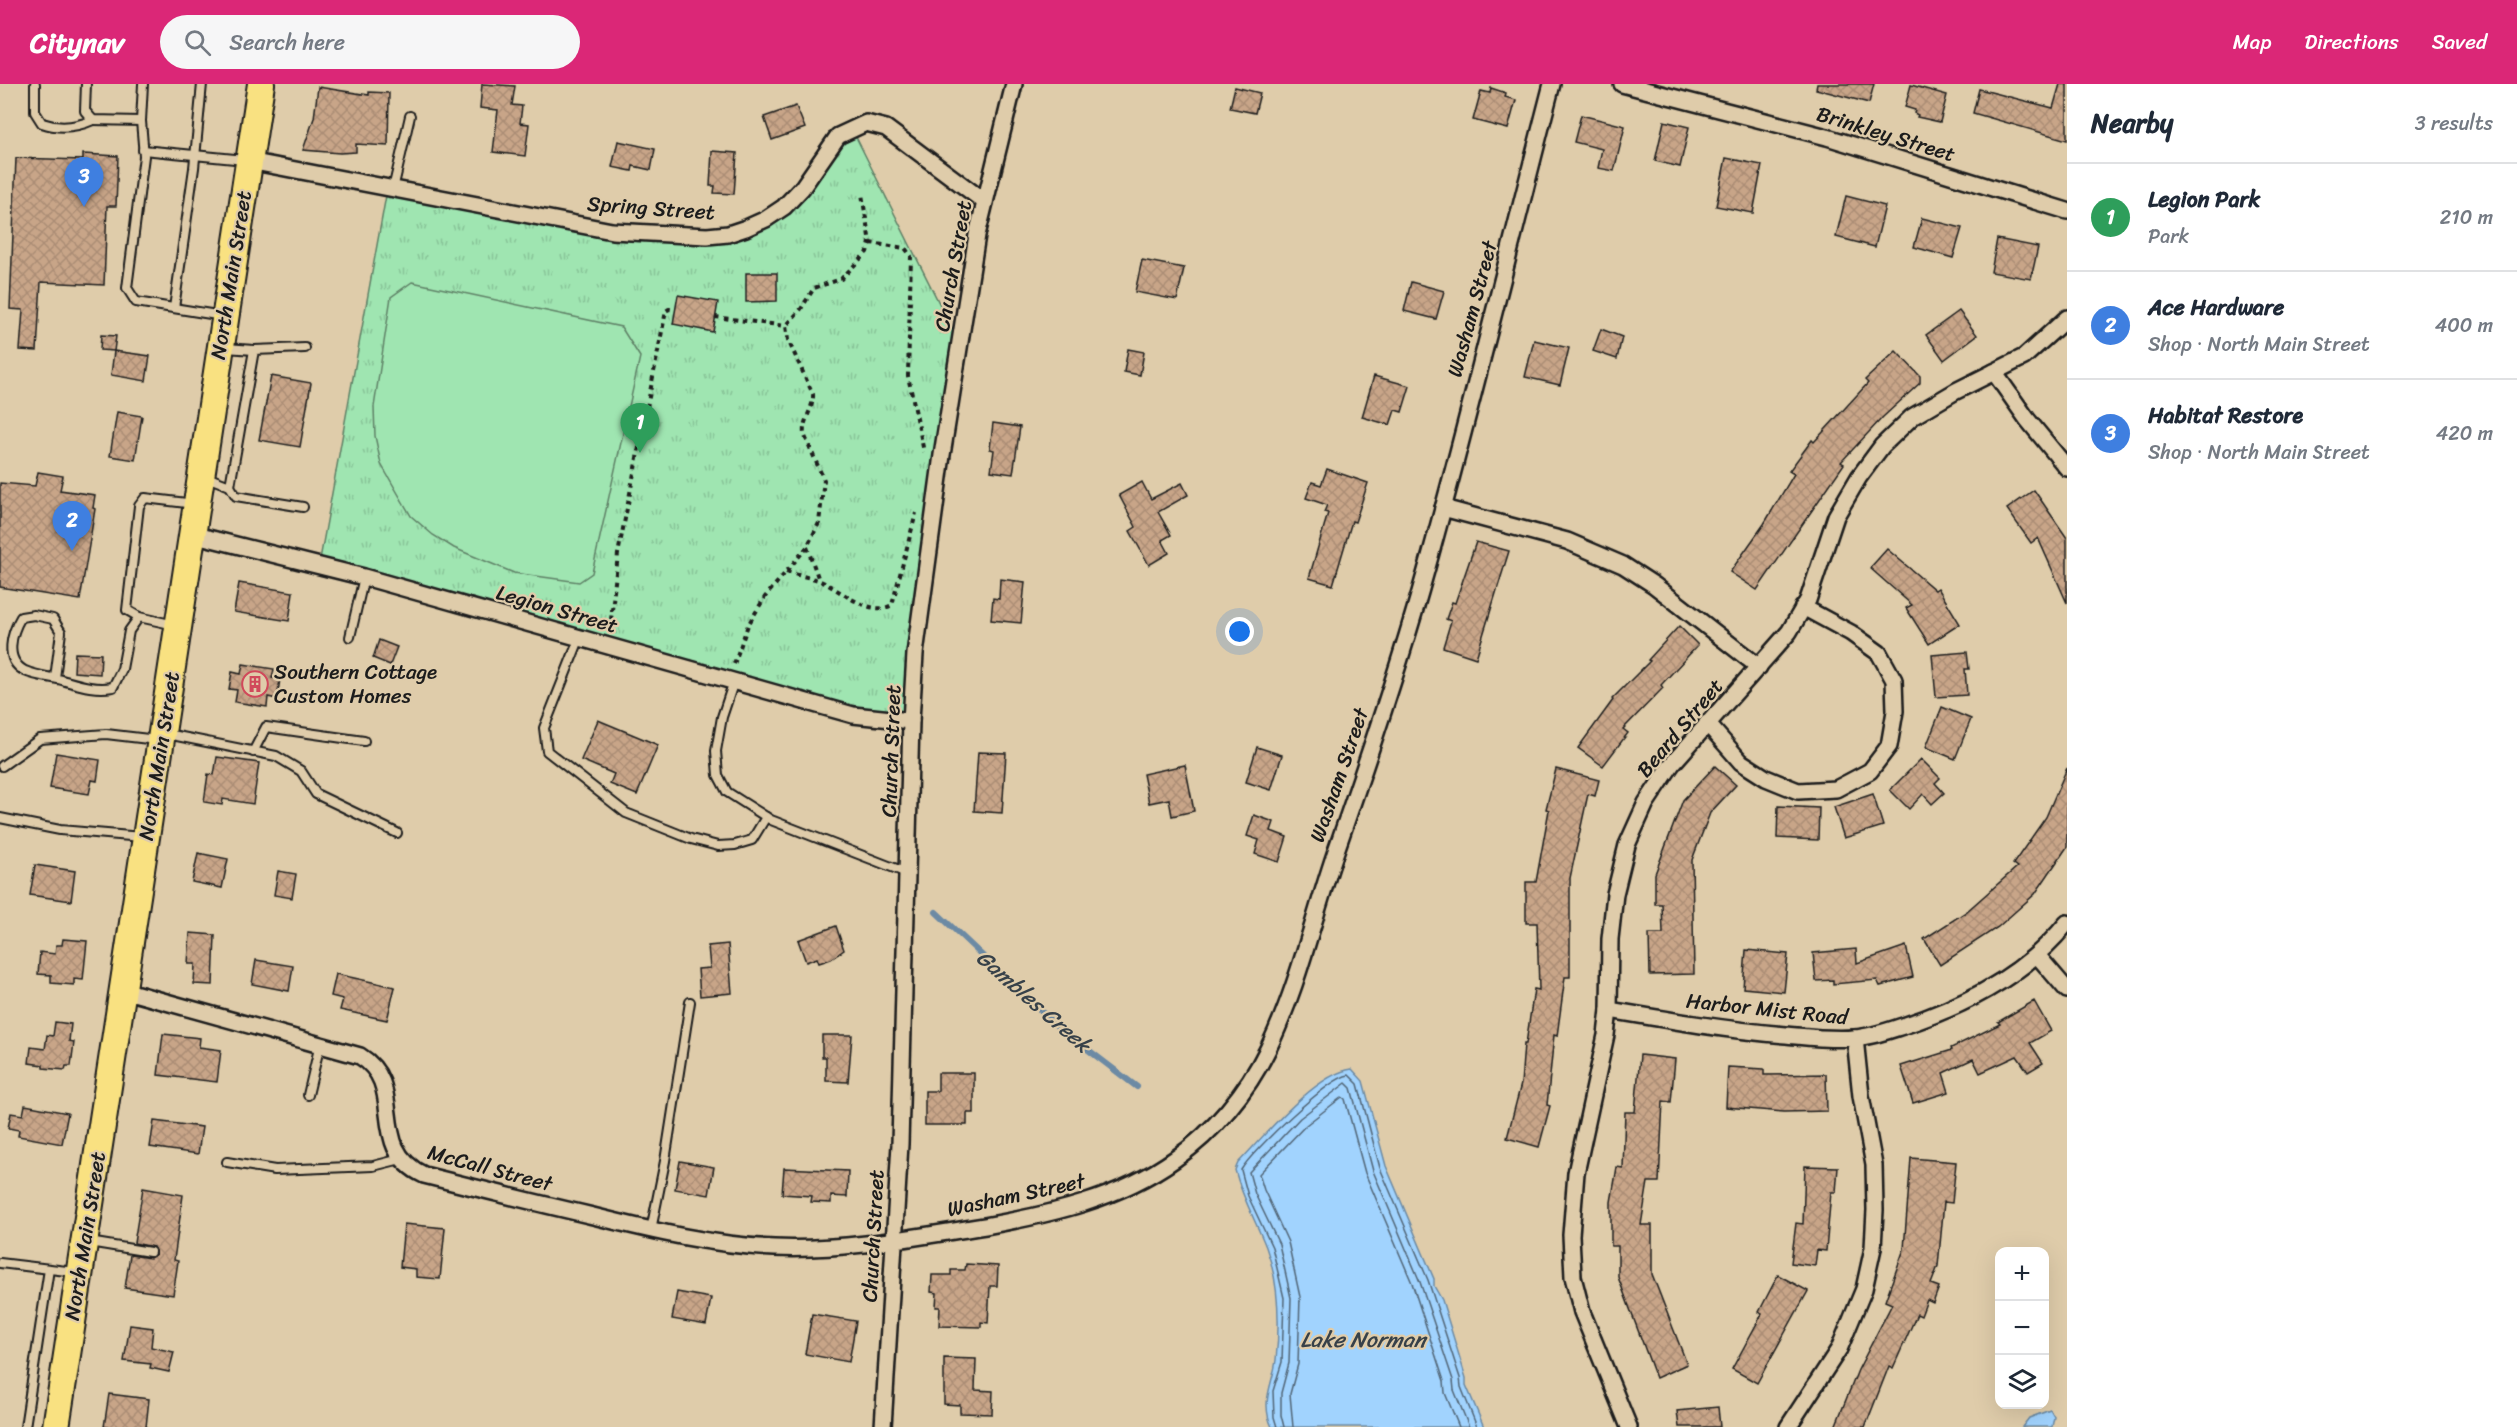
<!DOCTYPE html>
<meta charset="utf-8">
<style>
:root{--surface:#fff;--page:#f6f6f7;--text:#1f2937;--muted:#747a83;--line:#e0e1e3;--accent:#db2777}
body{margin:0;font-family:Sriracha,sans-serif;background:var(--page);color:var(--text)}
.controls{position:absolute;right:18px;bottom:18px;display:grid;overflow:hidden;border-radius:12px;box-shadow:0 6px 24px #0002}
.controls button{width:54px;height:54px;display:grid;place-items:center;padding:0;border:0;border-bottom:2px solid var(--line);background:var(--surface);color:var(--text);font:30px sans-serif}
.you{position:absolute;left:1240px;top:548px;width:21px;height:21px;margin:-15px;border:4px solid #fff;border-radius:50%;background:#1a73e8;box-shadow:0 0 0 9px #1a73e833}
.badge{display:grid;place-items:center;width:39px;height:39px;border-radius:50%;background:var(--accent);color:#fff;font-size:20px;font-weight:700}
.pin{position:absolute;translate:-50% -50px;filter:drop-shadow(0 2px 3px #0008)}
.pin::after{content:'';position:absolute;top:32px;width:21px;height:18px;background:inherit;clip-path:polygon(0 0,100% 0,50% 100%)}
.list{margin:0;padding:0;list-style:none}
h2{display:flex;justify-content:space-between;align-items:center;height:78px;margin:0;padding:0 24px;font-size:26px}
h2 small{font-size:20px;font-weight:400;color:var(--muted)}
.list li{display:grid;grid-template-columns:39px 1fr auto;gap:18px;align-items:center;box-sizing:border-box;height:108px;padding:0 24px;border-top:2px solid var(--line)}
.list b{display:block;font-size:22px;white-space:nowrap}
.list p{margin:0;font-size:20px;white-space:nowrap;color:var(--muted)}
.list em{font-size:20px;font-style:normal;color:var(--muted)}
.icon{flex:none;width:33px;height:33px;fill:none;stroke:currentColor;stroke-width:2;stroke-linecap:round;stroke-linejoin:round}
.map{position:relative;flex:none;width:2067px;height:1343px;overflow:hidden}
header{display:flex;align-items:center;gap:36px;box-sizing:border-box;height:84px;padding:0 30px;background:var(--accent);color:#fff}
header strong{font-size:28px}
nav{display:flex;gap:33px;margin-inline-start:auto;font-size:21px}
.search{width:420px;height:54px;background:var(--page);display:flex;align-items:center;gap:15px;box-sizing:border-box;padding:0 21px;border-radius:33px;color:var(--muted);font-size:22px}
main{display:flex}
aside{flex:1;background:var(--surface)}
.map>svg:first-child{display:block}
.park{fill:url(#park-tufts);stroke:#5e8066;stroke-width:1.5}
.pitch{fill:#9fe5b1;stroke:#5e8066;stroke-width:1.5}
.water{fill:#a1d3fe;stroke:#6c8aa4;stroke-width:1.5}
.lines{fill:none;stroke-linecap:round;stroke-linejoin:round}
.shore{stroke:#516576;stroke-width:1.5}
.stream{stroke:#6c8aa4;stroke-width:6}
.building{fill:url(#building-cross-hatch);stroke:#1c1c1c;stroke-width:1.5}
.lane-casing{stroke:#1c1c1c;stroke-width:12}
.street-casing{stroke:#1c1c1c;stroke-width:20}
.primary-casing{stroke:#1c1c1c;stroke-width:30}
.path{stroke:#1c1c1c;stroke-width:4;stroke-dasharray:4.5 4.5;stroke-linecap:butt}
.lane{stroke:#dfccaa;stroke-width:8}
.street{stroke:#dfccaa;stroke-width:15}
.primary{stroke:#f9e181;stroke-width:26}
.labels{text-anchor:middle;dominant-baseline:central;stroke-width:4.5;stroke-linejoin:round;paint-order:stroke}
.street-label{font-size:21px;fill:#1c1c1c;stroke:#dfccaa}
.poi-label{font-size:21px;fill:#1c1c1c;stroke:#dfccaa;text-anchor:start}
.water-label{font-size:22px;font-style:italic;fill:#374149;stroke:#dfccaa}
</style>
<header>
<strong>Citynav</strong>
<div class="search"><svg class="icon" aria-label="search" viewBox="0 0 24 24"><circle cx="10" cy="10" r="6"/><path d="M15 15l6 6"/></svg>Search here</div>
<nav><a>Map</a><a>Directions</a><a>Saved</a></nav>
</header>
<main>
<div class="map">
<svg width="2067" height="1343" viewBox="0 0 2067 1343">
<defs>
<pattern id="park-tufts" width="24" height="20" patternUnits="userSpaceOnUse" patternTransform="scale(1.5)"><rect width="24" height="20" fill="#9fe5b1"/><path d="M3 7l-1-3M5 7V3M7 7l1-3M15 17l-1-3M17 17v-4M19 17l1-3" fill="none" stroke="#88c498"/></pattern>
<pattern id="building-cross-hatch" width="8" height="8" patternUnits="userSpaceOnUse" patternTransform="scale(1.5)"><rect width="8" height="8" fill="#c8a588"/><path d="M0 0l8 8M0 8l8-8" fill="none" stroke="#ab8d75"/></pattern>
</defs>
<rect width="100%" height="100%" fill="#dfccaa"/>
<filter id="ink" filterUnits="userSpaceOnUse"><feTurbulence type="fractalNoise" baseFrequency=".0167" numOctaves="2"/><feDisplacementMap in="SourceGraphic" scale="12" xChannelSelector="R" yChannelSelector="G"/><feConvolveMatrix kernelMatrix="1 2 1 2 8 2 1 2 1" color-interpolation-filters="sRGB"/></filter>
<g filter="url(#ink)">
<path class="park" d="M852 45 958 257 910 637 892 636 319 481 387 106 555 138 708 153 768 136Z"/>
<path class="pitch" d="M412 198 621 243 640 273 592 489 579 498 514 489 454 464 433 451 411 432 381 380 375 352 374 323 391 213Z"/>
<g class="water">
<path d="M1352 985 1363 997 1386 1082 1434 1195V1202L1442 1216 1466 1294V1301L1484 1343H1272C1260 1318 1273 1300 1276 1276 1280 1239 1279 1198 1266 1163 1255 1135 1243 1116 1235 1086L1238 1079C1264 1052 1316 989 1352 985Z"/>
<path d="M2050 1326 2054 1333 2052 1343H2022L2029 1334Z"/>
</g>
<g class="lines">
<g class="shore">
<path d="M1277 1343 1274 1333 1273 1307 1282 1278 1284 1214 1272 1163 1248 1112 1241 1086C1252 1067 1328 994 1349 991L1358 1000 1380 1084 1428 1196 1460 1294 1461 1303 1477 1343"/>
<path d="M1284 1343 1281 1331V1309L1289 1279 1291 1214 1279 1160 1255 1110 1249 1088 1300 1034 1346 999 1351 1004 1373 1087 1420 1198 1453 1296 1454 1306 1469 1343"/>
<path d="M1293 1343 1290 1310 1298 1280 1300 1213 1288 1158 1264 1106 1259 1090 1306 1041 1342 1013 1345 1015 1365 1089 1412 1199 1444 1297 1445 1309 1459 1343"/>
</g>
<path class="stream" d="M936 828 1057 942 1137 1003"/>
</g>
<g class="building">
<path d="M482 0 515 2 512 21 522 22 520 39 529 40 525 72 493 68 498 26 480 24Z"/>
<path d="M1817 0H1874L1869 19 1816 5Z"/>
<path d="M2060 0H2067V56L1973 29 1979 5 2053 24Z"/>
<path d="M1911 1 1947 11 1940 38 1917 33 1918 31 1914 29 1915 26 1905 23Z"/>
<path d="M318 3 369 11V8L389 9 388 62 356 60V68L340 69 303 66 314 34Z"/>
<path d="M1235 3 1260 9 1255 29 1230 24Z"/>
<path d="M1491 4 1506 9 1505 13 1516 16 1508 45 1473 36 1481 7 1490 9Z"/>
<path d="M796 22 805 44 772 56 764 33Z"/>
<path d="M1581 31 1625 42 1614 87 1598 84 1602 65 1574 58Z"/>
<path d="M1664 37 1689 43 1680 83 1655 77Z"/>
<path d="M618 57 655 65 651 86 633 82 632 87 612 83Z"/>
<path d="M712 67 737 69 734 110 714 109 715 102H710Z"/>
<path d="M83 70 118 72 116 122H107L104 201 41 198 37 267 20 266 23 226 10 225 16 74 83 76Z"/>
<path d="M1726 74 1762 81 1753 129 1716 122Z"/>
<path d="M1846 112 1885 122 1875 163 1836 153Z"/>
<path d="M1922 134 1962 144 1953 174 1914 163Z"/>
<path d="M1997 155 2038 163 2031 195 1991 188Z"/>
<path d="M1142 176 1184 184 1177 216 1135 208Z"/>
<path d="M746 189H777V217L746 218Z"/>
<path d="M1411 198 1444 207 1436 235 1404 227Z"/>
<path d="M678 211 718 218 713 248 673 240Z"/>
<path d="M1959 227 1977 251 1944 276 1926 251Z"/>
<path d="M1601 245 1622 253 1617 275 1593 267Z"/>
<path d="M101 251 116 252 114 267 100 266Z"/>
<path d="M1534 256 1569 264 1560 301 1525 293Z"/>
<path d="M1128 265 1144 268 1140 291 1124 288Z"/>
<path d="M114 267 150 272 146 297 111 291Z"/>
<path d="M1896 267 1920 292V299L1883 333 1841 378 1844 380 1757 506 1730 488 1764 440 1794 390 1789 387 1812 356 1814 358 1868 299 1865 296Z"/>
<path d="M271 292 311 299 300 363 259 356Z"/>
<path d="M1374 292 1410 302 1402 328 1395 326 1390 341 1362 333Z"/>
<path d="M117 328 142 332 135 376 110 372Z"/>
<path d="M993 339 1020 343 1013 390 991 387 994 366 990 365Z"/>
<path d="M1327 385 1368 399 1355 438 1352 437 1333 501 1309 494 1328 429 1324 428 1327 421 1306 414 1312 398 1321 401Z"/>
<path d="M38 388 63 392 60 406 95 411 93 424 95 425 80 516 0 503V399L35 402Z"/>
<path d="M1142 398 1151 415 1182 399 1188 411 1158 428 1171 451 1162 456 1169 469 1149 481 1130 447 1136 443 1119 411Z"/>
<path d="M2034 406 2067 454V519L2038 454 2031 459 2007 425Z"/>
<path d="M1476 458 1509 467 1476 574 1443 563 1451 537 1446 535 1452 518 1455 519Z"/>
<path d="M1887 465 1935 506 1938 504 1960 540 1929 560 1906 524 1912 521 1870 484Z"/>
<path d="M1000 495 1025 498 1021 539 991 536 993 514 999 515Z"/>
<path d="M239 499 293 508 289 537 234 528Z"/>
<path d="M1679 542 1698 561 1661 601 1663 604 1623 645 1628 649 1603 682 1578 664 1613 616 1612 615 1650 577 1648 576Z"/>
<path d="M379 556 397 563 390 581 373 574Z"/>
<path d="M1967 568 1969 585H1965L1967 611 1936 613 1932 571Z"/>
<path d="M75 569 101 570 100 590 74 588Z"/>
<path d="M243 580 274 585 272 594 280 595 277 615 268 613 267 623 235 618 237 606 229 605 232 588 241 590Z"/>
<path d="M1942 623 1971 635 1955 675 1926 663Z"/>
<path d="M598 636 658 661 637 711 610 700 614 690 581 676Z"/>
<path d="M1257 663 1282 671 1271 706 1246 698Z"/>
<path d="M978 668 1006 669 1002 729 974 727Z"/>
<path d="M56 669 100 676 97 697 92 696 89 710 50 704Z"/>
<path d="M217 673 259 679 253 720 223 715 222 721 204 718 208 690 214 691Z"/>
<path d="M1921 675 1940 694 1935 699 1944 709 1932 720 1923 710 1909 725 1890 706Z"/>
<path d="M1185 681 1194 727 1172 732 1169 715 1149 719 1143 690Z"/>
<path d="M1715 682 1736 701 1710 729 1692 776 1694 890 1650 891 1649 850H1663L1662 820H1655V790L1683 716Z"/>
<path d="M2067 684V763L2035 810 1998 843 1940 881 1924 855 1966 828 2017 783 2013 780 2046 733Z"/>
<path d="M1556 685 1599 696 1595 712 1588 710 1570 794V893H1565L1557 952 1554 951 1547 1021 1550 1022 1539 1063 1507 1054 1521 1000 1524 960H1526L1534 905 1539 906 1537 839H1526V798H1536L1549 726 1546 725Z"/>
<path d="M1873 710 1883 742 1844 754 1834 723Z"/>
<path d="M1778 722 1819 724 1818 756 1777 754Z"/>
<path d="M1254 731 1274 738 1271 747 1287 753 1279 778 1255 770 1259 756 1247 752Z"/>
<path d="M198 769 228 775 222 804 192 798Z"/>
<path d="M35 781 75 787 71 817 30 811Z"/>
<path d="M278 787 296 790 292 814 274 811Z"/>
<path d="M836 842 844 866 831 875 819 879 817 874 806 878 798 856Z"/>
<path d="M190 849 215 851 213 901 194 900 195 880H188Z"/>
<path d="M63 855 87 857 83 896 74 895V901L51 899V891L38 890 40 868 55 870 56 861H62Z"/>
<path d="M728 860 732 909 700 912 698 885 710 884 708 862Z"/>
<path d="M1906 862 1913 893 1880 902 1877 896 1833 900V896L1816 897 1813 869 1856 865 1857 879Z"/>
<path d="M1746 866 1788 870 1784 908 1743 904Z"/>
<path d="M256 876 293 882 289 907 252 900Z"/>
<path d="M336 890 395 903 387 936 340 926 343 915 331 912Z"/>
<path d="M2034 917 2051 947 2030 959 2043 979 2028 988 2017 972 1980 989 1973 975 1943 989 1949 1008 1913 1019 1901 982 1952 966 1951 964 2000 940 1998 938Z"/>
<path d="M55 938 71 940 69 957 74 958 71 982H66L65 986 43 984V981L29 979 31 963 45 965 47 951 53 952Z"/>
<path d="M163 950 200 954 199 963 221 966 217 998 158 991Z"/>
<path d="M822 951H852L848 998 826 997V973H822Z"/>
<path d="M1640 971 1675 975 1671 1018 1663 1017 1659 1098H1648L1641 1141H1652V1190L1687 1280 1656 1294 1618 1193V1162H1611V1118L1617 1083 1623 1084 1625 1028H1635Z"/>
<path d="M1728 983 1764 985V991L1826 990 1827 1027 1784 1028 1726 1023Z"/>
<path d="M938 989H974V1029H967V1041H925V1007H938Z"/>
<path d="M25 1021 68 1029 62 1060 18 1052 19 1046 8 1044 11 1029 23 1031Z"/>
<path d="M154 1037 202 1043 198 1070 150 1063Z"/>
<path d="M1911 1074 1956 1078 1952 1119 1944 1118 1938 1182 1931 1200 1939 1203 1933 1219 1927 1216 1921 1232 1917 1230 1893 1284 1889 1282 1865 1343H1835L1858 1286 1892 1220 1885 1217 1904 1165Z"/>
<path d="M680 1077 714 1083 709 1111 675 1105Z"/>
<path d="M1805 1082 1838 1083 1836 1108H1831L1826 1167 1817 1166 1815 1182 1791 1179 1796 1139 1803 1140Z"/>
<path d="M784 1084 848 1087 847 1113 831 1112V1119L811 1118 812 1112 782 1110Z"/>
<path d="M143 1104 183 1111 174 1176 178 1177 173 1211 125 1204 130 1171 150 1174 156 1170 153 1163 134 1159Z"/>
<path d="M404 1140 445 1144 440 1195 416 1193V1185L400 1183Z"/>
<path d="M966 1180 998 1182 997 1202H990L988 1239 981 1238V1243L939 1242 940 1223H936L937 1209 931 1208 932 1191H951V1186H965Z"/>
<path d="M1778 1191 1808 1207 1757 1299 1732 1285 1762 1230 1759 1228Z"/>
<path d="M677 1208 711 1214 706 1241 672 1235Z"/>
<path d="M812 1230 856 1237 849 1278 805 1270Z"/>
<path d="M130 1241 153 1244 151 1263 174 1268 169 1288 150 1284 151 1280 124 1277Z"/>
<path d="M944 1274 976 1275 975 1306 993 1307 992 1330 960 1329V1321L944 1320Z"/>
<path d="M109 1310 149 1315 146 1343H104Z"/>
<path d="M1718 1323 1720 1343H1679L1677 1327Z"/>
</g>
<g class="lines">
<g class="lane-casing">
<g id="lane">
<path d="M35 0V28L42 39C59 45 77 43 93 36"/>
<path d="M86 0 85 27 93 36 141 37"/>
<path d="M143 0 141 37 144 72 127 204 136 218 223 232"/>
<path d="M143 66 245 76"/>
<path d="M393 105 410 32"/>
<path d="M174 224 194 84 202 0"/>
<path d="M226 264 254 266"/>
<path d="M204 392 230 402"/>
<path d="M303 423 236 412 230 402 254 266 305 264"/>
<path d="M175 541 139 533 127 526 139 422 145 414 195 420"/>
<path d="M350 553 364 493"/>
<path d="M580 553 544 644 547 667 626 729 691 755 718 762 735 761 752 756 766 733"/>
<path d="M55 594 61 548 53 535 34 531 21 533C12 548 3 576 25 587 36 592 50 593 62 596 80 601 94 606 113 603L122 585 129 547 139 533"/>
<path d="M734 597 722 633 716 667 718 691 727 708 771 736 907 789"/>
<path d="M167 650 276 672 301 687 316 710 397 749"/>
<path d="M253 668 266 643 364 657"/>
<path d="M2 682 40 655 106 650 157 656"/>
<path d="M0 734 60 746 142 753"/>
<path d="M308 1011 320 960"/>
<path d="M227 1078 275 1086 373 1082 401 1075"/>
<path d="M651 1146 665 1077 690 918"/>
<path d="M89 1158 150 1168"/>
<path d="M0 1179 75 1188"/>
<path d="M25 1343 49 1185"/>
</g>
</g>
<g class="street-casing">
<g id="street">
<path d="M1622 0 1827 53 2067 127"/>
<path d="M249 77 612 147 707 152 728 150 746 144 766 135 784 123 802 104 838 52 866 39 886 44 985 118"/>
<path d="M1994 288 2027 335 2067 384"/>
<path d="M1443 424 1567 457 1623 481 1654 501 1759 583"/>
<path d="M192 450 364 493 853 631 911 637"/>
<path d="M1707 639 1741 678 1766 694 1798 707 1836 705 1870 687 1889 662 1895 627 1894 596 1879 569 1851 549 1803 523"/>
<path d="M2037 871 2067 906"/>
<path d="M123 906 360 972C409 1002 365 1063 424 1091 480 1105 536 1119 593 1132 653 1147 712 1161 774 1164 844 1167 916 1153 985 1142 1052 1130 1119 1115 1175 1075 1214 1048 1247 1008 1268 965 1299 901 1314 830 1337 764 1369 672 1400 581 1426 487 1471 326 1510 162 1552 0"/>
<path d="M1609 926C1668 936 1726 946 1786 951 1808 953 1831 956 1854 954 1871 953 1887 947 1903 942 1965 922 2025 891 2067 839"/>
<path d="M883 1343 900 1060 911 637 915 570 942 371 977 151 1014 0"/>
<path d="M1629 1343 1582 1228 1573 1193 1571 1151 1576 1089 1606 951 1609 926 1610 855 1615 810 1627 761 1646 719 1672 680 1789 548 1808 516 1836 432 1859 393 1882 362 1912 333 1956 307 2024 273 2067 234"/>
<path d="M1788 1343 1839 1265 1864 1205 1873 1164 1875 1126 1874 1081 1861 1012 1855 954"/>
</g>
</g>
<g class="primary-casing">
<path id="primary" d="M56 1343 261 0"/>
</g>
<g class="path">
<path d="M870 159 905 164 911 172 908 292 924 368"/>
<path d="M715 233 786 242"/>
<path d="M807 463 819 496"/>
<path d="M786 488C797 491 808 493 818 496 839 504 869 534 892 521L916 429"/>
<path d="M610 545 618 470 666 227 669 225 675 226"/>
<path d="M734 580 748 541 765 513 807 463 819 439 824 396 804 350C802 336 814 325 813 310L788 256 786 242 801 225 814 204 841 195 867 168 870 159 862 110"/>
</g>
<use href="#lane" class="lane"/>
<use href="#street" class="street"/>
<use href="#primary" class="primary"/>
</g>
</g>
<defs>
<g id="building-ring" transform="scale(1.35)"><circle r="9.5" fill="#dfccaa" stroke="#d1495b" stroke-width="1.5"/><path d="M-4-6H4V6H1V3H-1V6H-4ZM-2.5-4.3h1.7v1.8h-1.7ZM.8-4.3h1.7v1.8H.8ZM-2.5-1h1.7V.8h-1.7ZM.8-1h1.7V.8H.8Z" fill="#d1495b"/></g>
</defs>
<g fill-rule="evenodd">
<use href="#building-ring" x="255" y="600"/>
</g>
<g class="labels">
<g class="street-label">
<text transform="translate(1886 50) rotate(17)">Brinkley Street</text>
<text transform="translate(651 124) rotate(4)">Spring Street</text>
<text transform="translate(953 182) rotate(-80)">Church Street</text>
<text transform="translate(231 191) rotate(-81)">North Main Street</text>
<text transform="translate(1472 225) rotate(-75)">Washam Street</text>
<text transform="translate(557 525) rotate(16)">Legion Street</text>
<text transform="translate(1680 644) rotate(-50)">Beard Street</text>
<text transform="translate(891 667) rotate(-88)">Church Street</text>
<text transform="translate(159 672) rotate(-81)">North Main Street</text>
<text transform="translate(1339 691) rotate(-71)">Washam Street</text>
<text transform="translate(1767 925) rotate(6)">Harbor Mist Road</text>
<text transform="translate(490 1084) rotate(15)">McCall Street</text>
<text transform="translate(1016 1111) rotate(-12)">Washam Street</text>
<text transform="translate(85 1152) rotate(-81)">North Main Street</text>
<text transform="translate(873 1152) rotate(-87)">Church Street</text>
</g>
<g class="poi-label">
<text x="274" y="588">Southern Cottage<tspan x="274" dy="24">Custom Homes</tspan></text>
</g>
<g class="water-label">
<text transform="translate(1034 917) rotate(41)">Gambles Creek</text>
<text x="1363" y="1255">Lake Norman</text>
</g>
</g>
</svg>
<div class="controls">
<button>+</button>
<button>−</button>
<button><svg class="icon" aria-label="layers" viewBox="0 0 24 24"><path d="M12 4l9 5-9 5-9-5zM3 14l9 5 9-5"/></svg></button>
</div>
<div class="you"></div>
<div class="pin badge" style="left:640px;top:369px;background:#2e9e5b">1</div>
<div class="pin badge" style="left:72px;top:467px;background:#3f7fe0">2</div>
<div class="pin badge" style="left:84px;top:123px;background:#3f7fe0">3</div>
</div>
<aside>
<h2>Nearby<small>3 results</small></h2>
<ul class="list">
<li><span class="badge" style="background:#2e9e5b">1</span><div><b>Legion Park</b><p>Park</p></div><em>210 m</em></li>
<li><span class="badge" style="background:#3f7fe0">2</span><div><b>Ace Hardware</b><p>Shop · North Main Street</p></div><em>400 m</em></li>
<li><span class="badge" style="background:#3f7fe0">3</span><div><b>Habitat Restore</b><p>Shop · North Main Street</p></div><em>420 m</em></li>
</ul>
</aside>
</main>
